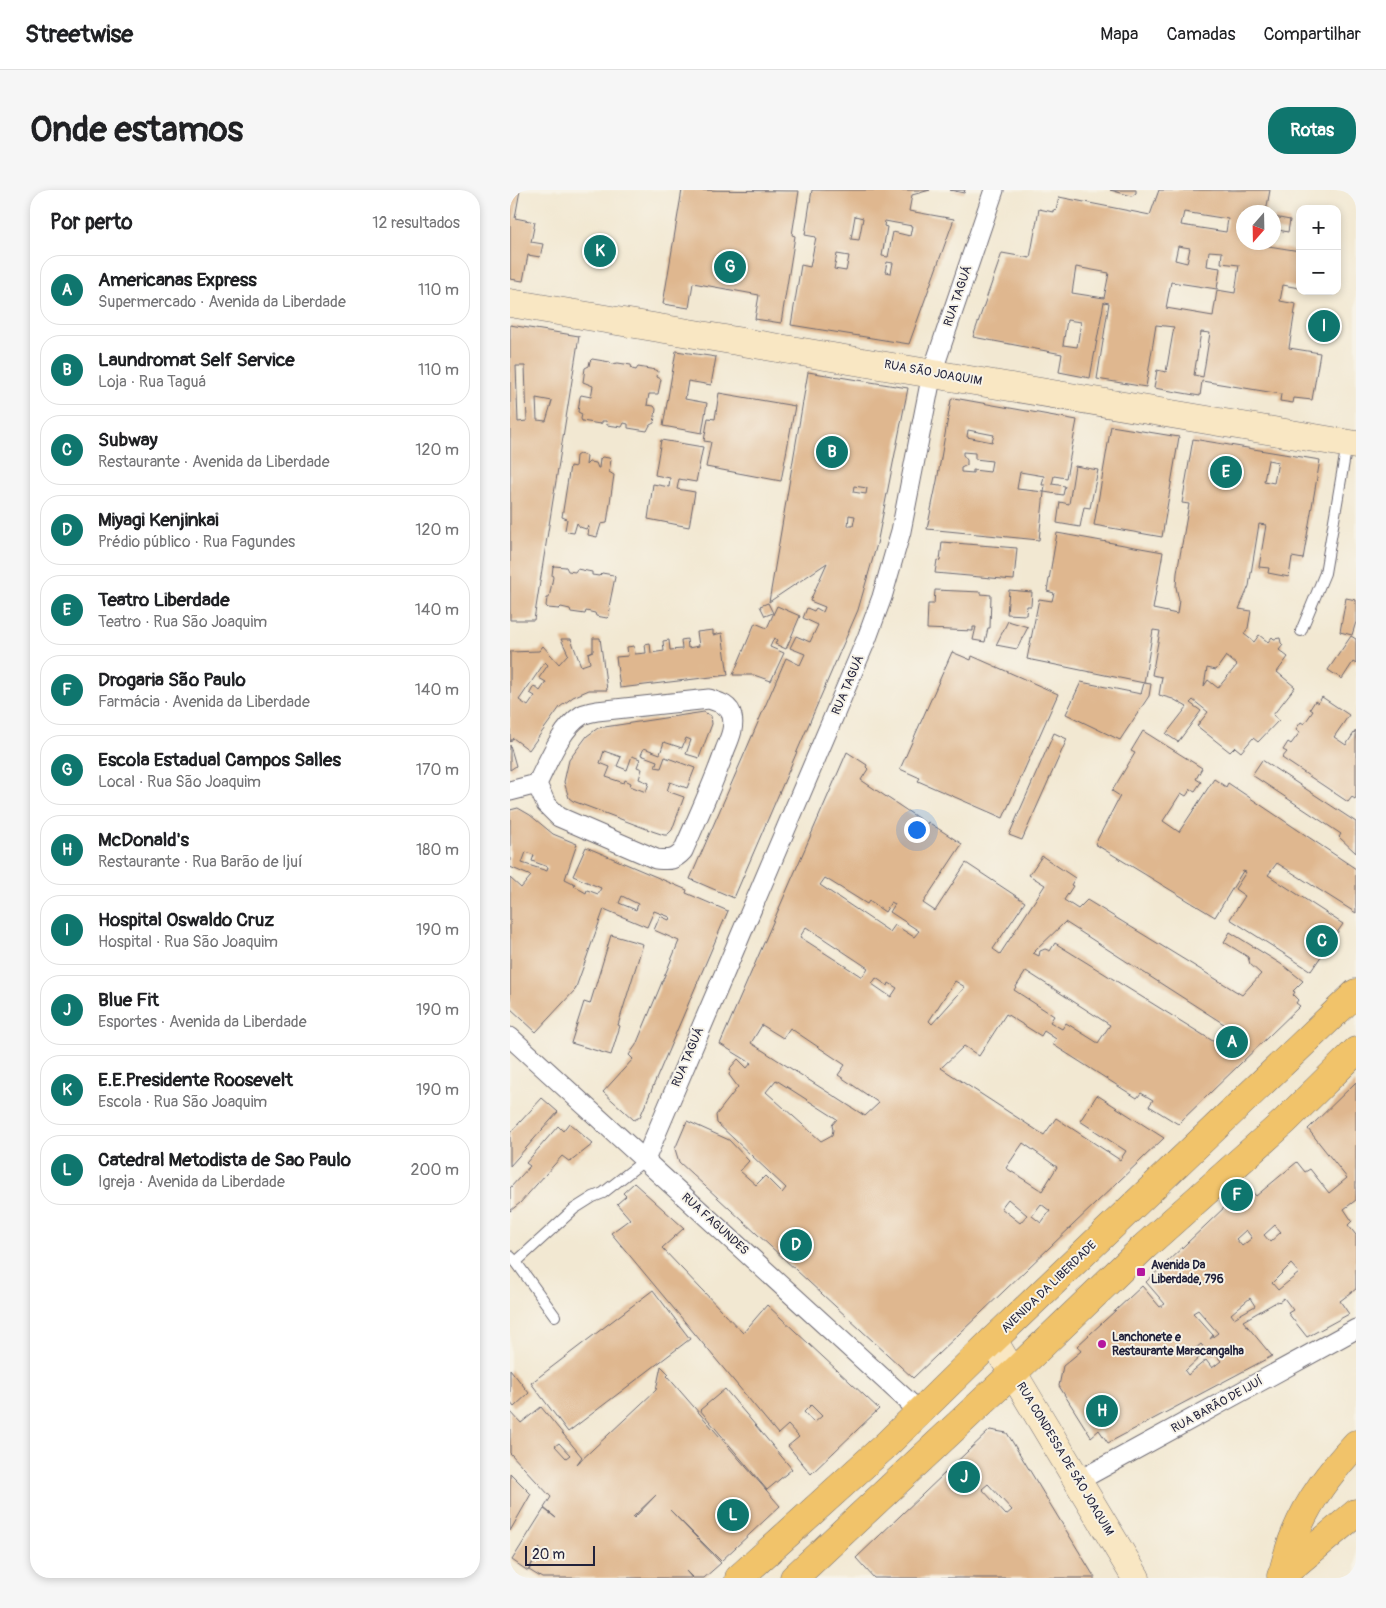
<!DOCTYPE html>
<html lang="pt">
<meta charset="utf-8">
<style>
:root{--surface:#fff;--page:#f6f6f6;--text:#202124;--muted:#757577;--line:#e0e0e0;--accent:#0f766e}
body{margin:0;font-family:Pangolin,sans-serif;background:var(--page);color:var(--text)}
.controls{position:absolute;right:15px;top:15px;display:grid;overflow:hidden;border-radius:10px;box-shadow:0 2px 8px #0003}
.controls button{width:45px;height:45px;display:grid;place-items:center;padding:0;border:0;border-bottom:1px solid var(--line);background:var(--surface);color:var(--text);font:25px sans-serif}
.compass{position:absolute;left:726px;top:15px;width:45px;height:45px;border-radius:50%;background:var(--surface);box-shadow:0 2px 8px #0003;rotate:200deg}
.scale{position:absolute;left:15px;bottom:12px;width:70px;box-sizing:border-box;padding-left:5px;border:2px solid #22223b;border-top:0;font-size:14px;line-height:18px;white-space:nowrap;color:#22223b;-webkit-text-stroke:4px #f7f3e8;paint-order:stroke}
.you{position:absolute;left:406px;top:639px;width:18px;height:18px;margin:-12px;border:4px solid #fff;border-radius:50%;background:#1a73e8;box-shadow:0 0 0 8px #1a73e833}
.badge{display:grid;place-items:center;width:32px;height:32px;border-radius:50%;background:var(--accent);color:#fff;font-size:16px;font-weight:700}
.pin{position:absolute;translate:-50% -50%;border:2px solid #fff;box-shadow:0 1px 5px #0006}
.list{margin:0;padding:0;list-style:none}
h2{display:flex;justify-content:space-between;align-items:center;height:65px;margin:0;padding:0 20px;font-size:21px}
h2 small{font-size:16px;font-weight:400;color:var(--muted)}
.list li{display:grid;grid-template-columns:32px 1fr auto;gap:15px;align-items:center;box-sizing:border-box;height:70px;margin:0 10px 10px;padding:0 10px;border:1px solid var(--line);border-radius:20px}
.list b{display:block;font-size:19px;white-space:nowrap}
.list p{margin:0;font-size:16px;white-space:nowrap;color:var(--muted)}
.list em{font-size:16px;font-style:normal;color:var(--muted)}
.map{position:relative;flex:none;width:846px;height:1388px;overflow:hidden;border-radius:20px}
header{display:flex;align-items:center;gap:30px;box-sizing:border-box;height:70px;padding:0 25px;background:var(--surface);border-bottom:1px solid var(--line)}
header strong{font-size:24px}
nav{display:flex;gap:28px;margin-inline-start:auto;font-size:18px}
.intro{display:flex;align-items:center;justify-content:space-between;box-sizing:border-box;height:120px;padding:0 30px}
h1{margin:0;font-size:35px}
.button{padding:12px 22px;border-radius:20px;background:var(--accent);color:#fff;font-size:18px;font-weight:700}
main{display:flex;gap:30px;padding:0 30px}
aside{flex:1;background:var(--surface);border-radius:20px;box-shadow:0 2px 8px #0003}
.map>svg:first-child{display:block}
.building{fill:#dfb78f;fill-rule:evenodd}
.lines{fill:none;stroke-linecap:round;stroke-linejoin:round}
.lane-casing{stroke:#6b6770;stroke-width:12}
.street-casing{stroke:#6b6770;stroke-width:21}
.secondary-casing{stroke:#6b6770;stroke-width:29}
.primary-casing{stroke:#6b6770;stroke-width:29}
.highway-casing{stroke:#6b6770;stroke-width:29}
.lane{stroke:#fff;stroke-width:10}
.street{stroke:#fff;stroke-width:19}
.secondary{stroke:#f9e7c3;stroke-width:28}
.primary{stroke:#f1c36a;stroke-width:28}
.highway{stroke:#f1c36a;stroke-width:28}
.poi-dot{fill:#b5179e;stroke:#f7f3e8;stroke-width:2}
.labels{text-anchor:middle;dominant-baseline:central;stroke-width:4;stroke-linejoin:round;paint-order:stroke}
.street-label{font-size:12px;fill:#22223b;stroke:#f7f3e8}
.poi-label{font-size:12px;font-weight:bold;fill:#22223b;stroke:#f7f3e8;text-anchor:start}
</style>
<header>
<strong>Streetwise</strong>
<nav><a>Mapa</a><a>Camadas</a><a>Compartilhar</a></nav>
</header>
<div class="intro"><h1>Onde estamos</h1><a class="button">Rotas</a></div>
<main>
<aside>
<h2>Por perto<small>12 resultados</small></h2>
<ul class="list">
<li><span class="badge">A</span><div><b>Americanas Express</b><p>Supermercado · Avenida da Liberdade</p></div><em>110 m</em></li>
<li><span class="badge">B</span><div><b>Laundromat Self Service</b><p>Loja · Rua Taguá</p></div><em>110 m</em></li>
<li><span class="badge">C</span><div><b>Subway</b><p>Restaurante · Avenida da Liberdade</p></div><em>120 m</em></li>
<li><span class="badge">D</span><div><b>Miyagi Kenjinkai</b><p>Prédio público · Rua Fagundes</p></div><em>120 m</em></li>
<li><span class="badge">E</span><div><b>Teatro Liberdade</b><p>Teatro · Rua São Joaquim</p></div><em>140 m</em></li>
<li><span class="badge">F</span><div><b>Drogaria São Paulo</b><p>Farmácia · Avenida da Liberdade</p></div><em>140 m</em></li>
<li><span class="badge">G</span><div><b>Escola Estadual Campos Salles</b><p>Local · Rua São Joaquim</p></div><em>170 m</em></li>
<li><span class="badge">H</span><div><b>McDonald's</b><p>Restaurante · Rua Barão de Ijuí</p></div><em>180 m</em></li>
<li><span class="badge">I</span><div><b>Hospital Oswaldo Cruz</b><p>Hospital · Rua São Joaquim</p></div><em>190 m</em></li>
<li><span class="badge">J</span><div><b>Blue Fit</b><p>Esportes · Avenida da Liberdade</p></div><em>190 m</em></li>
<li><span class="badge">K</span><div><b>E.E.Presidente Roosevelt</b><p>Escola · Rua São Joaquim</p></div><em>190 m</em></li>
<li><span class="badge">L</span><div><b>Catedral Metodista de Sao Paulo</b><p>Igreja · Avenida da Liberdade</p></div><em>200 m</em></li>
</ul>
</aside>
<div class="map">
<svg width="846" height="1388" viewBox="0 0 846 1388">
<rect width="100%" height="100%" fill="#f7f3e8"/>
<filter id="ink" filterUnits="userSpaceOnUse"><feTurbulence type="fractalNoise" baseFrequency=".02" numOctaves="2"/><feDisplacementMap in="SourceGraphic" scale="10" xChannelSelector="R" yChannelSelector="G"/><feConvolveMatrix kernelMatrix="1 2 1 2 8 2 1 2 1" color-interpolation-filters="sRGB"/></filter>
<filter id="wash" filterUnits="userSpaceOnUse"><feTurbulence type="fractalNoise" baseFrequency=".0096" numOctaves="4" result="noise"/><feDisplacementMap in="SourceGraphic" scale="20" xChannelSelector="R" yChannelSelector="G"/><feGaussianBlur stdDeviation="1.12" result="paint"/><feColorMatrix in="noise" values="0 0 0 0 0 0 0 0 0 0 0 0 0 0 0 0 0 1.4 0 .05"/><feComposite in="paint" operator="in"/></filter>
<g filter="url(#wash)">
<rect width="100%" height="100%" fill="#f2e8d2"/>
<g id="blocks">
<g class="building">
<path d="M0 0H10L5 28 25 32 21 52 33 54 30 67 18 65 13 91 0 89Z"/>
<path d="M172 0 289 1 282 45 285 46 271 133 245 129 249 105 183 93 179 118 153 114Z"/>
<path d="M302 0H420L402 5 399 21 444 29 399 154 281 135 291 75 300 77 306 47 295 45ZM345 26 353 28 349 50 341 49ZM375 31 402 36 400 46 383 42 378 67 372 66 377 37 374 36ZM327 64 339 66 336 81 324 79ZM377 72 383 73 381 83 375 82Z"/>
<path d="M440 0H455L454 3Z"/>
<path d="M600 0H626V3L622 6Z"/>
<path d="M649 0H760L756 22H734V52H753L752 55 790 61 789 98 773 95 770 111 786 114 779 158 810 163 802 210 784 208 783 213 770 211 771 204 692 191 690 206 644 198 647 180 656 182 664 137 646 135 636 197 587 189 599 113 594 112 580 188 549 182 552 164 463 147 492 63 520 68 529 19 543 22V20L546 21 549 7 640 25ZM674 22 718 29 716 42 671 35ZM668 56 680 58 677 73 665 70ZM699 61 712 62 711 73 729 75 725 103 707 100 703 126 656 118 661 92 707 99 710 78 697 76ZM566 77 599 83 594 108 562 103ZM557 130 571 132 567 157 553 155ZM691 142 700 143 693 187 684 185Z"/>
<path d="M764 27 780 30 778 42 764 39Z"/>
<path d="M0 135 69 146 24 430H0ZM6 176H15L17 231 8 232ZM26 208 42 211 36 231 27 230Z"/>
<path d="M166 161 206 167 201 195 178 191 175 209 197 213 192 243 153 236Z"/>
<path d="M82 169 100 172 101 174 108 173 121 175 122 179 126 180 128 177 146 180 148 181 147 187 151 189 148 204H139L137 215 144 216 146 219 144 233 140 235 137 241 118 238V234L114 233 112 237 97 235 96 231H92V233L90 234 72 231 71 229 72 224 68 222 70 207 71 205 81 207 83 196 73 192 75 178 79 176 80 171Z"/>
<path d="M298 182 398 198 367 354 348 420 224 708 180 689 276 468 290 475 295 464 280 458 286 446 300 452 308 435 293 428 297 418 304 421 306 418 313 422 315 417 300 411 317 373 259 412ZM344 296 357 298 356 304 343 302ZM339 325 345 326 343 336H338Z"/>
<path d="M209 203 285 216 271 291 196 277 201 252 194 251 198 228 205 229Z"/>
<path d="M444 208 567 230 556 288 544 286 542 294 555 296 553 305 534 302 529 350 417 339 427 291 441 210ZM458 240 484 245 482 252 457 247ZM453 262 465 263V269L482 271 480 282 463 280V283L451 282V278L457 275V270L453 265ZM510 282 534 286 532 295H535L534 302 507 299Z"/>
<path d="M601 236 669 247 652 347 584 335Z"/>
<path d="M683 249 810 270 793 369 782 367 779 387 758 383 759 378 749 377 756 335 749 334 739 396 729 419 741 421 738 438 734 444 744 452 749 445 758 452 762 447 764 449 770 448 771 453 773 455 769 460 778 467 767 482 785 497 763 525 769 530 748 552 743 548 731 562 725 557 720 562 687 536 698 522 683 510 680 513 691 521 668 552 656 544 677 517 663 509 649 505 652 487 642 485 650 441 643 440 634 493 517 469 529 409 542 411 544 403 537 401 547 343 653 362 643 419 667 424 669 410 666 397 667 383 679 314 672 313ZM758 270 768 272 764 293 754 291ZM716 466 727 475 708 498 698 490 694 496 697 478 706 480Z"/>
<path d="M151 250 193 257 186 292 169 289 167 299 185 302 179 337 138 329 143 294 159 297 160 288 145 285Z"/>
<path d="M69 264 77 266 76 275 79 272 86 273 88 278H89L90 269 92 267 99 268 101 270 99 282 104 285 97 333 91 334 87 347 78 345 79 337 78 336 76 339 70 337 67 333 64 343 57 342 55 340 57 329 52 327 60 276 65 277 66 266Z"/>
<path d="M565 276 588 280 580 318 574 317 570 337 547 333 550 312 559 314Z"/>
<path d="M432 352 507 358 504 390 425 383 427 370 430 371Z"/>
<path d="M44 376 56 377 58 381 65 382 67 379 82 382V385L89 386 92 383 103 385 105 387 99 417 100 418 99 426 97 428 86 426 85 423 76 421 75 424 61 422 60 419 51 417 49 419 38 418 36 416 37 408H39L43 387 42 385 43 377Z"/>
<path d="M425 400 471 402V404L481 405 480 438H478L475 452 463 450 466 437H463V441L417 439 418 414H424Z"/>
<path d="M499 400 522 402 521 416H517L516 425 497 424Z"/>
<path d="M836 408 846 410V432L842 445 830 442Z"/>
<path d="M258 413 263 423 255 426 250 416Z"/>
<path d="M267 416 290 426 276 459 265 454 267 450 264 448 260 457 274 463 261 491 244 485H223L245 433 257 438Z"/>
<path d="M498 431 518 437 507 459 486 455Z"/>
<path d="M203 440V445L212 443 218 485 110 498 106 467 118 466 117 457 124 456 125 464 136 463 135 454 140 453 141 463 154 461 153 451 159 450 160 460 172 459 171 450 177 449 178 458 189 456 187 442Z"/>
<path d="M841 446 846 449V474L843 472 832 489 818 480Z"/>
<path d="M83 448H90L97 500H79L63 507 50 517 19 560 3 548 0 552V462L29 461 33 456 49 474 58 464 51 449H61L71 476 80 473 78 463 83 461ZM35 472 38 475 29 488 36 492 30 501 24 496 20 503 25 506 18 516 9 510Z"/>
<path d="M442 462 461 470 462 466 548 504 493 628 408 591 410 588 390 579Z"/>
<path d="M571 492 631 504 634 493 641 494 639 506 610 550 556 524Z"/>
<path d="M812 507 839 525 824 547 836 555 846 540V607L845 609 842 607 838 612 772 568 777 562 773 560 778 552 781 554 790 542 786 539 791 532 794 534 799 527 803 521 800 519 805 511 808 513Z"/>
<path d="M194 522 201 526 202 534 189 568 176 564 181 550 176 548 172 558 154 552 150 564 134 558 131 565 147 571 145 577 151 578 155 567 185 578 177 598 160 592 157 601 174 607 162 640 157 645H154L142 641 63 611 59 608 54 592 59 570 77 546 88 538ZM94 561 111 567 107 576 117 580 122 566 130 569 127 577 132 579 129 589 139 593 136 602 120 596 121 593 115 590 114 593 96 587 100 577 90 573Z"/>
<path d="M633 541 692 578 686 589 691 592 685 601 681 599 676 606 671 603 653 631 669 642 704 589 716 597 718 593 846 679V723L767 673 758 685 833 734 801 781 720 729 735 706 725 699 736 682 733 681 705 727 585 654 610 606 602 601 625 563 621 561Z"/>
<path d="M544 543 557 549 512 650 499 645Z"/>
<path d="M0 555 6 576 0 580Z"/>
<path d="M337 562 357 575 356 577 358 579 351 590 417 634 418 632 452 654 413 713 425 721 456 673 515 712 483 759 490 764 535 695 519 685 532 666 565 688 561 695 563 696 554 710 568 719 577 710 732 805 751 784 740 774 738 767 714 752 720 742 774 776 793 791 783 801 785 802 783 805 788 810 786 813 790 816 668 934 639 916 643 910 631 903 627 908 542 854 546 849 534 841 531 846 496 824 469 866 454 856 431 878 534 945 546 928 610 970 616 961 570 931 587 905 654 948 403 1188 169 972 165 959 177 931 219 950 239 971 230 981 246 995 255 986 272 1003 276 998 207 933 206 925 228 897 219 885 221 877 228 869 237 878 241 873 210 854ZM315 688 357 714 359 711 375 722 381 712 385 714 380 722 409 741 404 747 385 735 380 742 310 695ZM555 732 717 836 706 853 545 753 540 761 535 759 530 761 529 766 523 763ZM296 737 358 778 352 787 290 747ZM516 781 600 835 588 853 556 833 552 839 540 832 544 826 504 800ZM366 788 378 796 379 793 387 798 381 807 362 794ZM445 791 455 797 422 834 419 831ZM252 835 273 848 280 838 335 875 328 885 369 913 355 926 241 853ZM266 890 327 929 322 935 323 940 322 945 311 951 256 902ZM513 953 547 977 532 1001 496 978ZM498 1009 517 1025 510 1033 491 1018ZM531 1014 540 1021 531 1033 522 1026Z"/>
<path d="M752 570 846 632V663L829 647 831 644 742 585Z"/>
<path d="M8 618 20 625 43 644 67 654 55 689 65 694 64 696 69 698V699L76 703 77 700 88 704 91 698 63 686 76 657 177 700 176 703 218 721 130 927 124 930 93 902 123 869 119 865 126 855 169 751 144 740 150 726 159 730 160 727 144 721 137 737 94 719 65 800 26 842 0 818V688L11 698 21 686 0 677V620ZM16 662 24 665 22 671 38 677 37 681 12 673ZM112 706 128 714 126 720 109 713Z"/>
<path d="M101 745 133 754 108 835 110 836 101 865 61 853 74 812 80 814Z"/>
<path d="M846 892V1010L834 1019 842 1031 838 1035 846 1045V1099L830 1111 839 1124 797 1147 778 1123 783 1120 774 1108 769 1112 768 1111 733 1131 762 1166 598 1253 589 1240 581 1247 549 1196 553 1176 571 1161 567 1156 632 1096 650 1117 655 1114 636 1092 737 996 746 1006 787 972 795 982 800 979 819 1003 837 988 798 939ZM765 1035 771 1042 760 1052 754 1045ZM736 1040 742 1048 732 1056 726 1049ZM781 1074 789 1083 768 1100 762 1093ZM740 1108 745 1116 724 1128 721 1124ZM688 1120 708 1143 700 1149 703 1145 683 1123ZM691 1154 701 1167 705 1164 711 1171 702 1178 696 1170 678 1185 675 1181 692 1165 686 1158Z"/>
<path d="M32 908 48 922 0 976V943Z"/>
<path d="M59 933 83 954 60 972 52 966 10 1013 0 1021V998L20 976 16 973 48 936 53 941Z"/>
<path d="M124 993 174 1038 152 1058 233 1143 257 1115 369 1219 301 1284 278 1256 289 1247 278 1235 268 1244 101 1043 120 1029 107 1014 116 1006 113 1003ZM301 1215 312 1226 304 1233 294 1222Z"/>
<path d="M143 1100 180 1149 58 1242 21 1193Z"/>
<path d="M151 1176 159 1184 157 1186 270 1316 211 1371 160 1320 211 1373 194 1388H183L176 1381 182 1388H32L19 1380 30 1358 18 1381 2 1370 34 1319 46 1328 34 1318 41 1307 0 1263V1221L11 1233 31 1217 72 1267 67 1274 146 1200ZM49 1253 60 1265 56 1268 45 1256ZM146 1305 124 1328 123 1327Z"/>
<path d="M0 1179 19 1203 4 1217 0 1212Z"/>
<path d="M215 1199 282 1279 257 1300 190 1220Z"/>
<path d="M480 1240 497 1243 585 1388H364L346 1368ZM478 1294 502 1320 496 1325 472 1299Z"/>
<path d="M0 1283 21 1304 0 1341Z"/>
</g>
</g>
</g>
<g filter="url(#ink)">
<use href="#blocks" fill-opacity="0" stroke="#6b6770" stroke-width="1"/>
<g class="lines">
<g class="lane-casing">
<g id="lane">
<path d="M791 441 815 383 837 254"/>
<path d="M0 1066 6 1072 64 1019 83 1007 93 1003 135 970"/>
<path d="M6 1072 45 1126"/>
</g>
</g>
<g class="street-casing">
<g id="street">
<path d="M0 601 27 594C38 572 51 538 72 525 76 523 82 522 87 521L199 509C208 512 220 515 222 526 225 538 219 550 215 560 203 595 188 627 173 661 164 671 159 670 146 669L49 627 36 614 27 594"/>
<path d="M0 847 410 1222"/>
<path d="M135 970 357 448 372 407 391 341 422 183 484 0"/>
<path d="M568 1291 846 1139"/>
</g>
</g>
<g class="secondary-casing">
<g id="secondary">
<path d="M0 113 846 255"/>
<path d="M483 1150 626 1388"/>
</g>
</g>
<g class="primary-casing">
<g id="primary">
<path d="M229 1388 376 1255 483 1150 846 803"/>
<path d="M284 1388 503 1183 634 1057 775 931 846 861"/>
</g>
</g>
<g class="highway-casing">
<g id="highway">
<path d="M772 1385C776 1371 779 1357 785 1344 799 1309 821 1281 846 1254"/>
<path d="M771 1386 846 1323"/>
</g>
</g>
<use href="#lane" class="lane"/>
<use href="#street" class="street"/>
<use href="#secondary" class="secondary"/>
<use href="#primary" class="primary"/>
<use href="#highway" class="highway"/>
</g>
</g>
<g class="poi-dot">
<rect x="626" y="1077" width="10" height="10" rx="2.5"/>
<circle cx="592" cy="1154" r="5"/>
</g>
<g class="labels">
<g class="street-label">
<text transform="translate(448 106) rotate(-71)">RUA TAGUÁ</text>
<text transform="translate(423 183) rotate(10)">RUA SÃO JOAQUIM</text>
<text transform="translate(338 495) rotate(-67)">RUA TAGUÁ</text>
<text transform="translate(178 867) rotate(-67)">RUA TAGUÁ</text>
<text transform="translate(205 1034) rotate(42)">RUA FAGUNDES</text>
<text transform="translate(539 1097) rotate(-44)">AVENIDA DA LIBERDADE</text>
<text transform="translate(707 1215) rotate(-29)">RUA BARÃO DE IJUÍ</text>
<text transform="translate(555 1269) rotate(59)">RUA CONDESSA DE SÃO JOAQUIM</text>
</g>
<g class="poi-label">
<text x="641" y="1075">Avenida Da<tspan x="641" dy="14">Liberdade, 796</tspan></text>
<text x="602" y="1147">Lanchonete e<tspan x="602" dy="14">Restaurante Maracangalha</tspan></text>
</g>
</g>
</svg>
<div class="controls">
<button>+</button>
<button>−</button>
</div>
<svg class="compass" viewBox="-18 -18 36 36"><path d="M0-13l5 13h-10z" fill="#e53935"/><path d="M0 13l5-13h-10z" fill="#757577"/></svg>
<div class="scale">20 m</div>
<div class="you"></div>
<div class="pin badge" style="left:722px;top:852px">A</div>
<div class="pin badge" style="left:322px;top:262px">B</div>
<div class="pin badge" style="left:812px;top:751px">C</div>
<div class="pin badge" style="left:286px;top:1055px">D</div>
<div class="pin badge" style="left:716px;top:282px">E</div>
<div class="pin badge" style="left:727px;top:1005px">F</div>
<div class="pin badge" style="left:220px;top:77px">G</div>
<div class="pin badge" style="left:592px;top:1221px">H</div>
<div class="pin badge" style="left:814px;top:136px">I</div>
<div class="pin badge" style="left:454px;top:1287px">J</div>
<div class="pin badge" style="left:90px;top:61px">K</div>
<div class="pin badge" style="left:223px;top:1325px">L</div>
</div>
</main>
